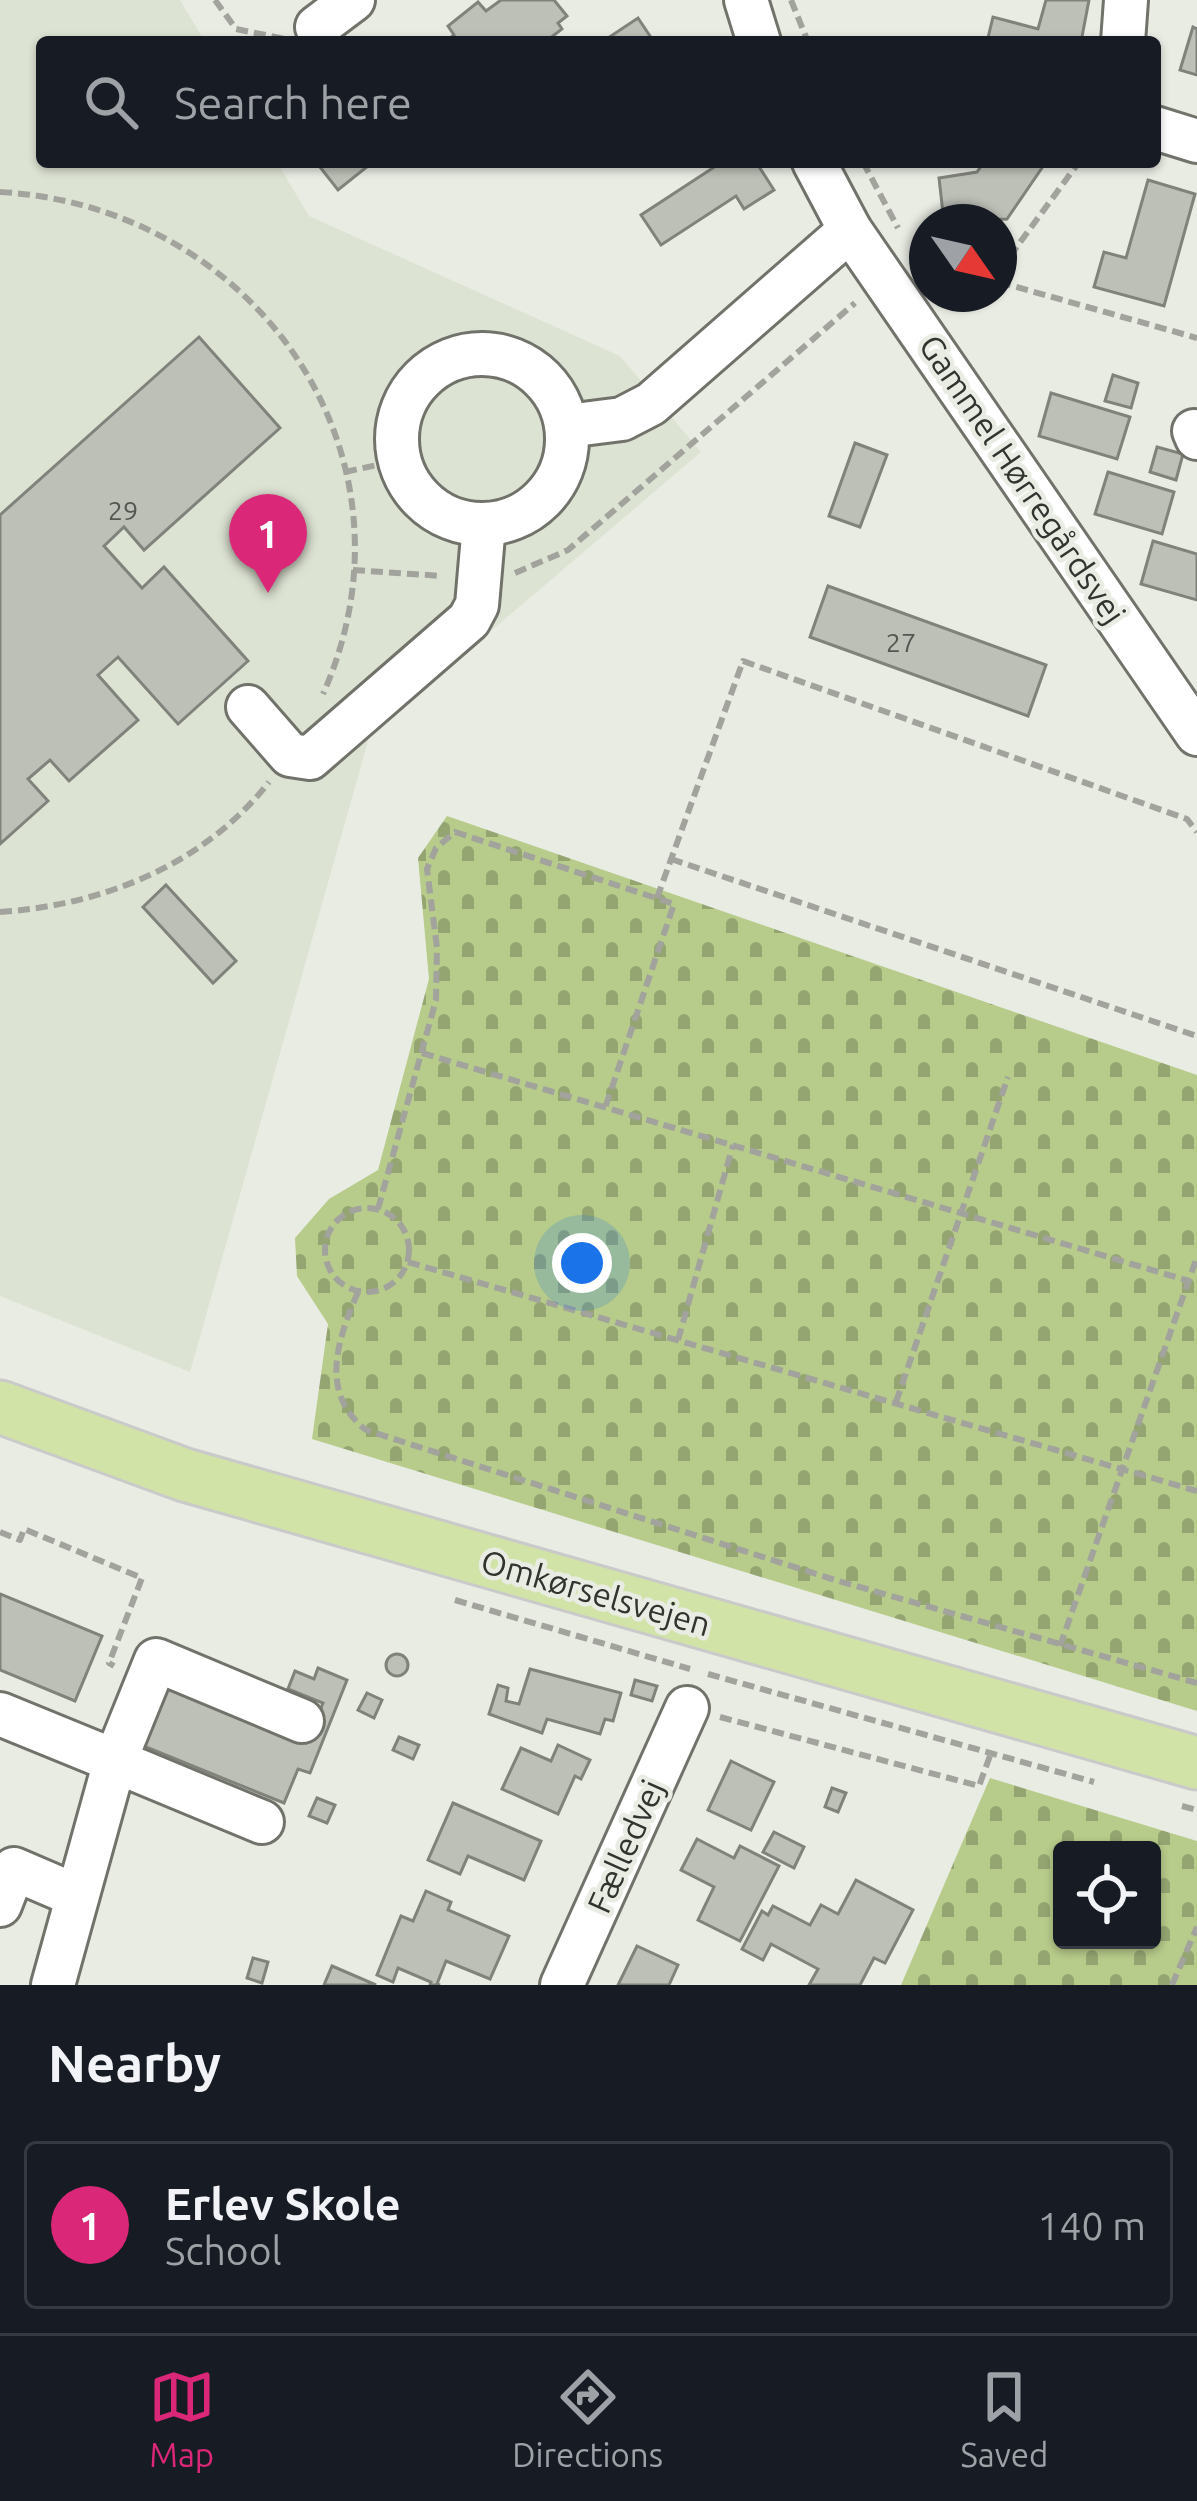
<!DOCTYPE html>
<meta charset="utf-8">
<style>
:root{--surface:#171b24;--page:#20242c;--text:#f1f3f6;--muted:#9ea1a6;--line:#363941;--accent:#db2777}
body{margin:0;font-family:Ubuntu,sans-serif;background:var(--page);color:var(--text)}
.controls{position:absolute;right:36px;bottom:36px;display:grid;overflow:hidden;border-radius:12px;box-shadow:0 3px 9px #0004}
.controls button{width:108px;height:108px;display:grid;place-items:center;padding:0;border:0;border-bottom:3px solid var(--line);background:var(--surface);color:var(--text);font:60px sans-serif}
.compass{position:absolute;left:909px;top:204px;width:108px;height:108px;border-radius:50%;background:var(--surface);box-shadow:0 3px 9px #0004;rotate:124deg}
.you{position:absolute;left:582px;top:1263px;width:42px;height:42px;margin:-30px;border:9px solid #fff;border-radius:50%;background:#1a73e8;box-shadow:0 0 0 18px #1a73e833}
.badge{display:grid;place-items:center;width:78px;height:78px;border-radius:50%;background:var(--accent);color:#fff;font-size:39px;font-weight:700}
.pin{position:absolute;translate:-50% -99px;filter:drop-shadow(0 3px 6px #0008)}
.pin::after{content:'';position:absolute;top:63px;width:42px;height:36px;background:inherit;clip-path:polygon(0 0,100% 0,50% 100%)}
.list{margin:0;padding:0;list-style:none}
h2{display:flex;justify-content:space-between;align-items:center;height:156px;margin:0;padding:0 48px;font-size:51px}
h2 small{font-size:39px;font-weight:400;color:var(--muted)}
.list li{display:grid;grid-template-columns:78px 1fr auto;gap:36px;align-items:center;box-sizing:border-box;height:168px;margin:0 24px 24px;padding:0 24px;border:3px solid var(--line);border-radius:12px}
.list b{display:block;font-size:45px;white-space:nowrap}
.list p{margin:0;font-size:39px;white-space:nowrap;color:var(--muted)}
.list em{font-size:39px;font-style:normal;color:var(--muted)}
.icon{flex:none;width:66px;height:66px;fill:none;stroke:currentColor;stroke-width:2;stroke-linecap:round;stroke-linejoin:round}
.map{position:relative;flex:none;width:1197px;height:1985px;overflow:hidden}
.search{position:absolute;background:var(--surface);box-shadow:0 3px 9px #0004;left:36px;right:36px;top:36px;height:132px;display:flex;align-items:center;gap:30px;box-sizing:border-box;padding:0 42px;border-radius:12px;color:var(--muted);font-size:45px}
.sheet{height:348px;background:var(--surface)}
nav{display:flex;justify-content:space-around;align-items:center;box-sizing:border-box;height:168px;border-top:3px solid var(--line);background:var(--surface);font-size:33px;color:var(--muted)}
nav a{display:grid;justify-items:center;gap:6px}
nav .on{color:var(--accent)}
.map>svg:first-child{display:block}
.built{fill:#dde3d3}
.cemetery{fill:url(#cemetery-stones);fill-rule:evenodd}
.building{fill:#bdc0b7;stroke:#80837b;stroke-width:3}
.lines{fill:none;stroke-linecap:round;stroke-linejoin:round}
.minor-casing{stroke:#71736b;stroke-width:48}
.major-casing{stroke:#c9cac9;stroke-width:57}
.path{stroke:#a1a39c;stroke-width:6;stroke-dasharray:12 6;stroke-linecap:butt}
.minor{stroke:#fff;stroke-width:42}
.major{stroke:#d1e3a7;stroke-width:51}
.labels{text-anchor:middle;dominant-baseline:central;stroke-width:9;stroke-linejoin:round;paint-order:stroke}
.number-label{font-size:27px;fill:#545651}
.street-label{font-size:33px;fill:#31332f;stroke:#e9ece3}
</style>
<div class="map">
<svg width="1197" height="1985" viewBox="0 0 1197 1985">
<defs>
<pattern id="cemetery-stones" width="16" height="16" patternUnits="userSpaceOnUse" patternTransform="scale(3)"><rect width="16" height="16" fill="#b7cb8a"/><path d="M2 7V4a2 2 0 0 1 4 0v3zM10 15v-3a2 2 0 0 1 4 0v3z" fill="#95a571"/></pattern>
</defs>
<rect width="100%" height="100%" fill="#e9ece3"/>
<path class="built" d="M0 0H180L205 42H42V162H277L309 216 620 356 701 452 370 734 190 1372 0 1296Z"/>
<g class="cemetery">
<path d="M447 816 1197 1075V1711L312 1439 328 1324 297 1276 295 1238 329 1199 378 1170 429 979 418 858Z"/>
<path d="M990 1778 1197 1841V1985H901ZM1062 1850H1152V1940H1062Z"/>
</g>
<g class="building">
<path d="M501 0H554L567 16 558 23 562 29 545 42 531 38 526 42H445L454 35 448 26 478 2 486 11Z"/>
<path d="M1046 0H1089L1081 42H987L993 17 1038 29Z"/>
<path d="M638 18 654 42H602Z"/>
<path d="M1193 27 1197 29V75L1180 70Z"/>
<path d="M316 162H373L338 190Z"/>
<path d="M722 162H756L774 190 744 209 736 196 661 245 641 215Z"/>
<path d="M984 162H1046L1007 219 944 222 939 178 977 172Z"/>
<path d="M1148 180 1195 194 1164 306 1094 287 1104 252 1126 258Z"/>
<path d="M199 337 280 428 144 550 124 527 104 546 142 588 164 567 248 661 178 724 118 657 98 675 138 720 69 781 50 760 28 779 48 801 0 844V515Z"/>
<path d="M1113 375 1138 383 1131 408 1105 401Z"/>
<path d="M1051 393 1130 417 1117 459 1039 436Z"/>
<path d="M855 443 887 455 860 527 829 516Z"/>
<path d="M1157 447 1183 454 1176 480 1150 472Z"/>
<path d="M1108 472 1174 492 1162 534 1095 514Z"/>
<path d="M1153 541 1197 554V600L1141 584Z"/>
<path d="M828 586 1046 665 1028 716 810 637Z"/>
<path d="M166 885 236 961 213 983 143 907Z"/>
<path d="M0 1594 102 1636 75 1701 0 1670Z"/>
<circle cx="397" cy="1665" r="11"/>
<path d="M318 1668 347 1680 310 1773 298 1769 284 1803 141 1745 164 1686 306 1743 323 1703 288 1689 295 1671 314 1679Z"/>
<path d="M530 1669 621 1693 613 1721 605 1719 600 1734 547 1719 542 1733 489 1714 498 1685 508 1688 506 1701 519 1704Z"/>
<path d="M635 1680 657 1686 652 1701 631 1695Z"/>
<path d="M367 1693 382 1700 374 1718 358 1710Z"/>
<path d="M399 1737 419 1745 413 1759 393 1750Z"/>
<path d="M558 1745 590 1760 581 1779 575 1776 558 1814 502 1789 521 1748 551 1761Z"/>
<path d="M731 1761 774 1782 751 1830 708 1810Z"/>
<path d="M832 1788 846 1793 838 1812 825 1807Z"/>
<path d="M317 1798 335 1805 327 1823 309 1816Z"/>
<path d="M453 1803 541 1841 524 1880 468 1856 460 1874 428 1860Z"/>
<path d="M774 1832 804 1847 794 1868 763 1852Z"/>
<path d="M697 1839 734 1858 740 1846 779 1866 740 1941 698 1920 714 1887 681 1870Z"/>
<path d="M856 1880 913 1910 885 1963 874 1958 860 1985H809L818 1969 771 1944 763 1960 742 1949 762 1911 768 1915 773 1906 810 1925 821 1905 838 1914Z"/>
<path d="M426 1891 451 1902 448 1910 509 1936 490 1979 446 1961 437 1984 440 1985H430L431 1982 398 1968 393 1982 377 1975 401 1916 413 1921Z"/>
<path d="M637 1946 678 1965 669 1985H618Z"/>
<path d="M253 1958 268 1962 262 1983 247 1978Z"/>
<path d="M332 1966 376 1985H324Z"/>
</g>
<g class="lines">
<g class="minor-casing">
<g id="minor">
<path d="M746 0 759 42"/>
<path d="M317 27 353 0"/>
<path d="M1123 42 1126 0"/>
<path d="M1155 128 1197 141"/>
<path d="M814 162 850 230 1197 734"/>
<circle cx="482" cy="439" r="85"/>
<path d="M567 426 622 419 651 404 850 230"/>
<path d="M1194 431 1197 438"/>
<path d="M248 707 290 755 310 758 469 620 477 605 484 524"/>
<path d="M0 1714 115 1761 53 1985"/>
<path d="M262 1822 115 1761 156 1660 302 1721"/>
<path d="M0 1905 14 1869 77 1896"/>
<path d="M562 1985 687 1708"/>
</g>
</g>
<g class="major-casing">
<path id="major" d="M0 1407 185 1475 1197 1763"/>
</g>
<g class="path">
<path d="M215 0 236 29 285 39"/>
<path d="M791 0 808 42"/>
<path d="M863 162 898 228"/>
<path d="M0 192C254 206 430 454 323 694"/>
<path d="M999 271 1079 162"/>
<path d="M999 282 1197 338"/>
<path d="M345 472 400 460"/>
<path d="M353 570 442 576"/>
<path d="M515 573 568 550 855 303"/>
<path d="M671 859 1197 1036"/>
<path d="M657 898 743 661 1187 819 1197 832"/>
<path d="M0 912C103 905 204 865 269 782"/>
<path d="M422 1053 1189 1281"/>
<circle cx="367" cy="1250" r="42"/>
<path d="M378 1209 436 1000 437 948 427 869 436 848 455 832 674 904 605 1108"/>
<path d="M408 1262 1197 1491"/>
<path d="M358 1292C337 1341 319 1393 366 1430L835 1580 1197 1683"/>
<path d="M678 1340 733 1145"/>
<path d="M896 1402 1008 1077"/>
<path d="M0 1532 20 1540 24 1529 142 1578 109 1663 114 1666"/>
<path d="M455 1600 690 1669"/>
<path d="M1060 1646 1197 1257"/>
<path d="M708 1674 1094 1782"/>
<path d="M720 1717 979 1786 991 1753"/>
<path d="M1182 1806 1197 1810"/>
<path d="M1172 1985 1197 1927"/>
</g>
<use href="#minor" class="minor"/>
<use href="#major" class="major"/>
</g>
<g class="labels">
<g class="number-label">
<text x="123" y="510">29</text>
<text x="901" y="642">27</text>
</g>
<g class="street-label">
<text transform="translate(1023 479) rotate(56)">Gammel Hørregårdsvej</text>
<text transform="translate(596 1592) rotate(16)">Omkørselsvejen</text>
<text transform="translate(625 1846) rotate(-66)">Fælledvej</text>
</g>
</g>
</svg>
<div class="controls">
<button><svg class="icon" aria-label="locate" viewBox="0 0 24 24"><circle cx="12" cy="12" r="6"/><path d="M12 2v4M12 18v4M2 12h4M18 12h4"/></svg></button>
</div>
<svg class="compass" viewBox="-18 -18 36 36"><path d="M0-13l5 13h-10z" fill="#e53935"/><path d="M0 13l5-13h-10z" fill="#9ea1a6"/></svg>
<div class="you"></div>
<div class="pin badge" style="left:268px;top:593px">1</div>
<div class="search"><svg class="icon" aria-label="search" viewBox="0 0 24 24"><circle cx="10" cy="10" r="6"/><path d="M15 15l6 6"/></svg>Search here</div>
</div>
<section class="sheet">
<h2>Nearby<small></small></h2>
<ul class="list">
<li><span class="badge">1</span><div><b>Erlev Skole</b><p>School</p></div><em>140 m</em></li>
</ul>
</section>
<nav>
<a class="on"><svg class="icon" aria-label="map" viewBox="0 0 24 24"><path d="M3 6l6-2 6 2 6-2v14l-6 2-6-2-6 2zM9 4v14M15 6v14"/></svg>Map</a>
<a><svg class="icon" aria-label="directions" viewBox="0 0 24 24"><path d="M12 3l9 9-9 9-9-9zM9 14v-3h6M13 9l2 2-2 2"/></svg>Directions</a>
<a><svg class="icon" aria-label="saved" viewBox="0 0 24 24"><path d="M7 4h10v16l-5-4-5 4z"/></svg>Saved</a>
</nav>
